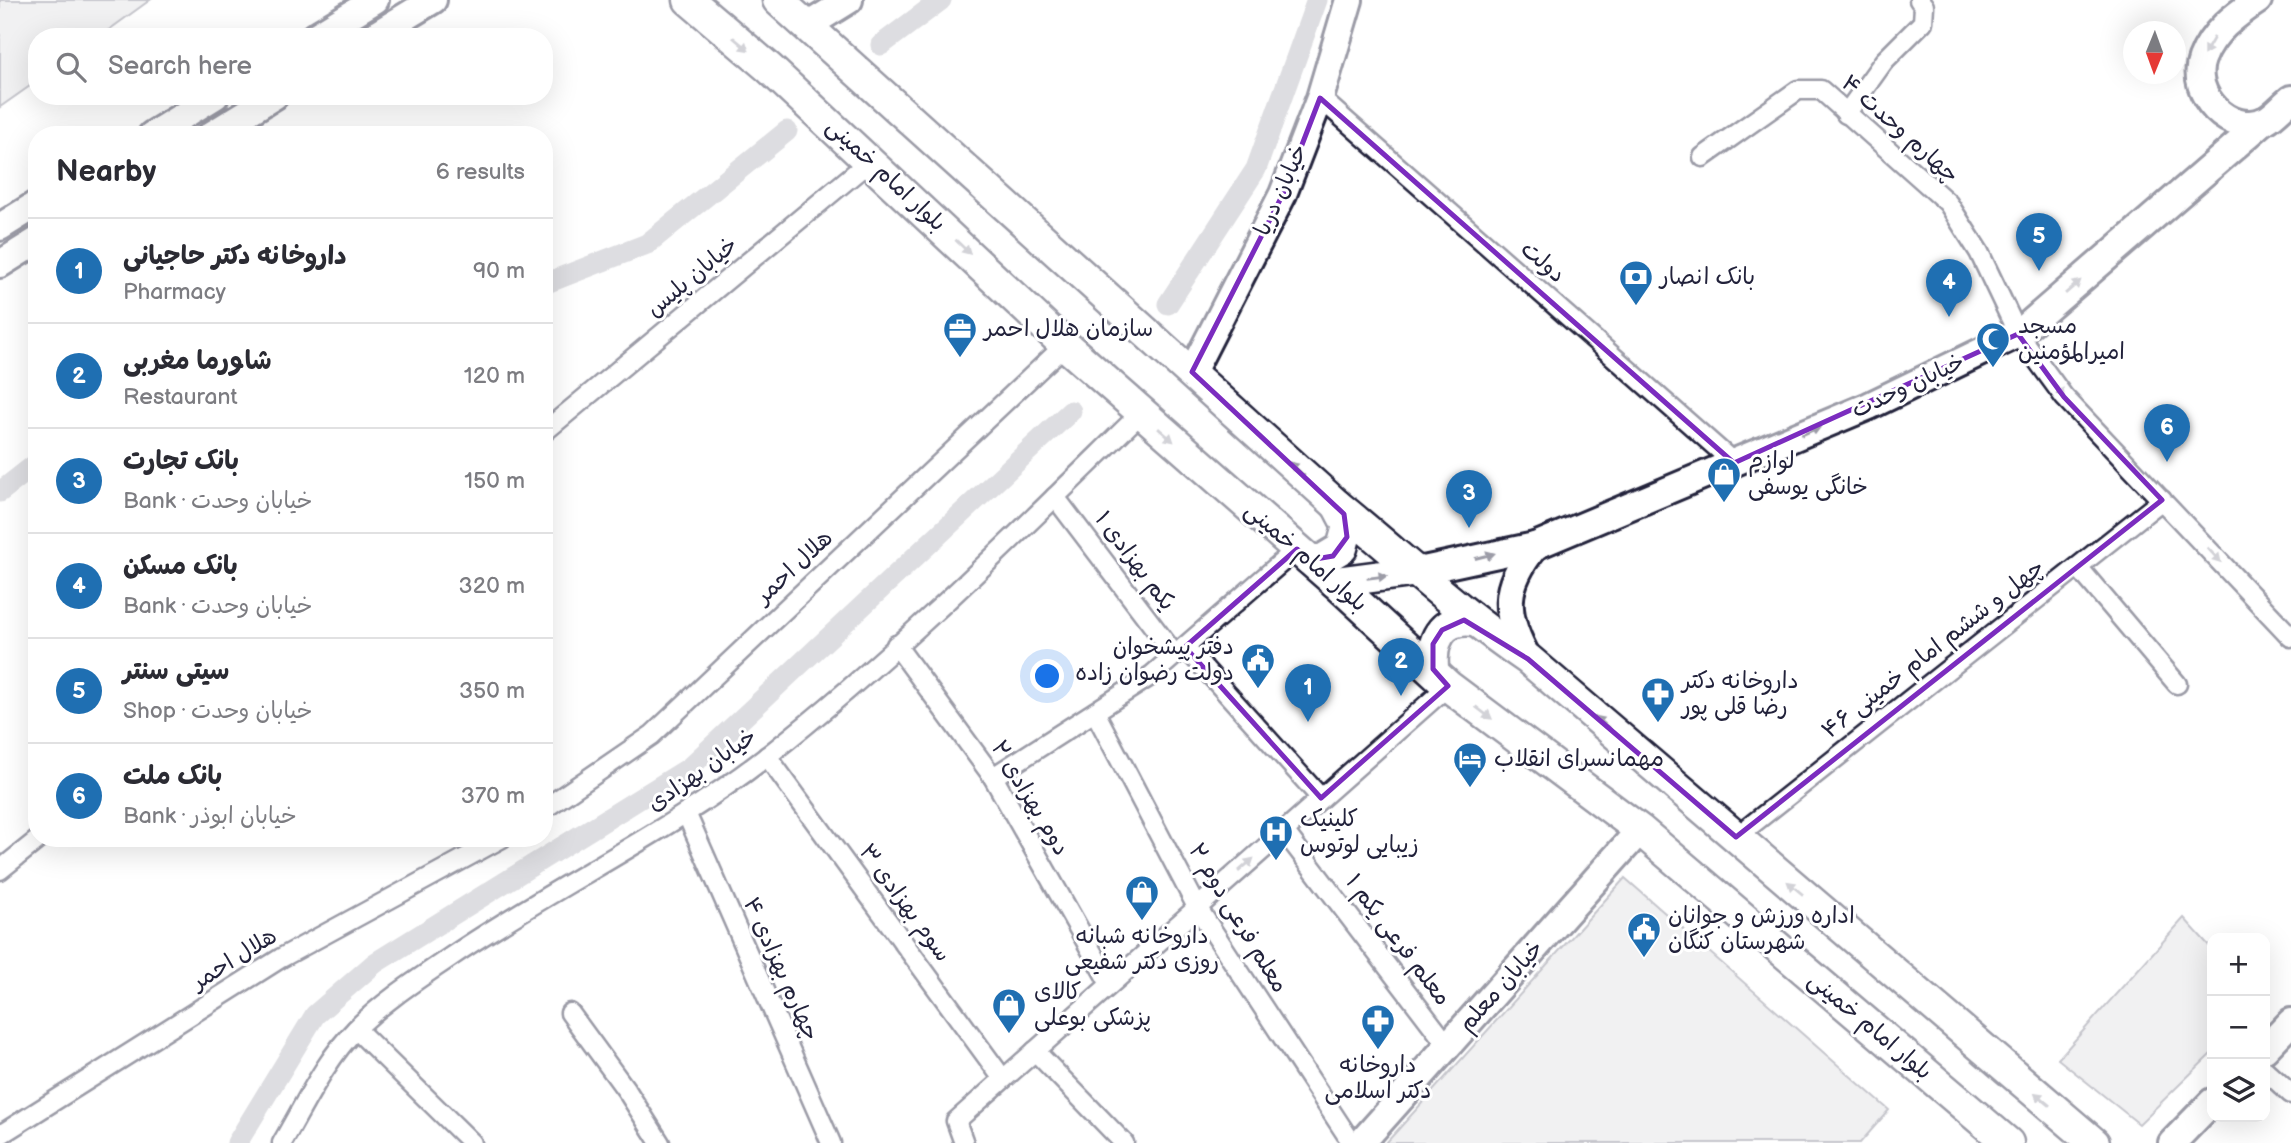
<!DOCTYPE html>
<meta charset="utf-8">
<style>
:root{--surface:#fff;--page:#f2f2f3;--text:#2b2b33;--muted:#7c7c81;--line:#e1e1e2;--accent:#1f6fb2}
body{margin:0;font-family:"Balsamiq Sans","Playpen Sans Arabic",sans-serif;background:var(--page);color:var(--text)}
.controls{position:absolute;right:21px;bottom:21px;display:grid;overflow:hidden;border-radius:14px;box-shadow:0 7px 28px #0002}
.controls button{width:63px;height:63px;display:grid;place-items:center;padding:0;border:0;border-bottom:2px solid var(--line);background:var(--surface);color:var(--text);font:35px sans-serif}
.compass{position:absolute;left:2123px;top:21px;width:63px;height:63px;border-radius:50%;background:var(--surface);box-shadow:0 7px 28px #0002;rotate:181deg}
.you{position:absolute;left:1048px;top:677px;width:24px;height:24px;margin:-18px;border:5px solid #fff;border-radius:50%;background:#1a73e8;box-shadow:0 0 0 10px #1a73e833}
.badge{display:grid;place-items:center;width:46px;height:46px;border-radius:50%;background:var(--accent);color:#fff;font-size:23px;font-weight:700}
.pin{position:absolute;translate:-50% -58px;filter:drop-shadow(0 2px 4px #0008)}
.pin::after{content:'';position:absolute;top:37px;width:24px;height:21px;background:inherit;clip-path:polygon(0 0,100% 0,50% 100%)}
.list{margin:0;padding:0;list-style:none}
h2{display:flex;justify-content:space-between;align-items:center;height:91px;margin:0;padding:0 28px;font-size:30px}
h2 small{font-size:23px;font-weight:400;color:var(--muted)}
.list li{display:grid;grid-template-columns:46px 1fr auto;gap:21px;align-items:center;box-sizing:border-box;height:105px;padding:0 28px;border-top:2px solid var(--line)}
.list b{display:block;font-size:26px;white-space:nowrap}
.list p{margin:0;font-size:23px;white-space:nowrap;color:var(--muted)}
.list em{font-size:23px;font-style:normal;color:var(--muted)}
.icon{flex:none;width:38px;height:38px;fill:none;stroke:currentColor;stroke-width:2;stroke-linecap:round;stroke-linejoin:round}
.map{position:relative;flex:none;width:2291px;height:1143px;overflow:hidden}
.search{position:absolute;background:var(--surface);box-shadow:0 7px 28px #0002;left:28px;top:28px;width:525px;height:77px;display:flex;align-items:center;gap:18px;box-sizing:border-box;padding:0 24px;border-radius:28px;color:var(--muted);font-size:26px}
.panel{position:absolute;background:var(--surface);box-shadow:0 7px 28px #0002;left:28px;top:126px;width:525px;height:721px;border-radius:28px}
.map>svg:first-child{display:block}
.green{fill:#dfdfe2;stroke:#80808e;stroke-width:2}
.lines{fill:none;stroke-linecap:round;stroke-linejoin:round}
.canal{stroke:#b4b4bc;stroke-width:21}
.street-casing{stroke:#22223b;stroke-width:23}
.secondary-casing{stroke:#22223b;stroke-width:32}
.primary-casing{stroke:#22223b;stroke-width:35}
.street{stroke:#fff;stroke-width:18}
.secondary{stroke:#fff;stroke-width:26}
.primary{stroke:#fff;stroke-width:30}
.oneway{fill:#9c9ca7}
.marked{fill:none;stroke:#7b2cbf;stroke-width:5;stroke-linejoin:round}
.labels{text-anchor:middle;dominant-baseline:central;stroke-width:6;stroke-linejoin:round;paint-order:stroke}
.street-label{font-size:23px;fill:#22223b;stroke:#fff}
.poi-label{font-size:23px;fill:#22223b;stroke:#fff;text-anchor:start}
</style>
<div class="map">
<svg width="2291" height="1143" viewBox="0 0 2291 1143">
<rect width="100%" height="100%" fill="#fff"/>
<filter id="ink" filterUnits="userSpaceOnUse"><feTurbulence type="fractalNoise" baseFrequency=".0143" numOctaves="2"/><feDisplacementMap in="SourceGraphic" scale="14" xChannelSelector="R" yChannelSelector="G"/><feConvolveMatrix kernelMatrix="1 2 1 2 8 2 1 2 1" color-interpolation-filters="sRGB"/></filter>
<g filter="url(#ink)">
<g class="green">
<path d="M0 0H150L99 37H37V81L0 107Z"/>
<path d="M1625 878 1889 1110 1860 1143H1386Z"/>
<path d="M2184 918 2212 949V1053L2139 1124 2058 1059Z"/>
</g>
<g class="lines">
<g class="canal">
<path d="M881 45 941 0"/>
<path d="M544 284 647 244 787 131"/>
<path d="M1168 304 1256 169 1317 0"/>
<path d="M0 492 37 463"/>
<path d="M237 1143 315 1015 375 963 689 768 1071 411"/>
</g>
<g class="street-casing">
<g id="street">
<path d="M1320 98 1734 463"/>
<path d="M1846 114 1884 61 1923 22 1924 6 1919 0"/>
<path d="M1703 157 1798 90H1821L1948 203 1979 252 2018 334 2064 397 2291 637"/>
<path d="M544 432 871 160"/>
<path d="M1055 497 1175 655"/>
<path d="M2078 567 2177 684"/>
<path d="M896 645 993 777 1110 984"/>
<path d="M1185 647 1321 798"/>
<path d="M1095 712 1197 907 1352 1143"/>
<path d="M767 756 1003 1079"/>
<path d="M993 777 1152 675 1297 549"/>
<path d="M544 809 652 735 1065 345"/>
<path d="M687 815 831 1143"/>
<path d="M1284 831 1448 1046"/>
<path d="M1736 837 2162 500"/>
<path d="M0 870 40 838"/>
<path d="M570 1013 627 1091 660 1143"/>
<path d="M356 1029 472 1143"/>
<path d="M1035 1051 1124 1143"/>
<path d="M2265 1070 2291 1094"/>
<path d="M0 1135 281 958 502 838"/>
<path d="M282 1143C305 1104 325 1060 357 1028 385 1000 420 978 452 956 555 886 668 833 766 757 899 653 1020 531 1141 413"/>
<path d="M964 1143 956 1121 1448 686"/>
</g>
</g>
<g class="secondary-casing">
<g id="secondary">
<path d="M2258 0C2235 15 2212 32 2202 59 2189 93 2230 138 2266 120 2275 115 2283 105 2291 99"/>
<path d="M807 26 849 0"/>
<path d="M314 37 375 0"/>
<path d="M372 37 433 0"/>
<path d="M152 135 215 96"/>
<path d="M211 135 274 96"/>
<path d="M0 227 37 204"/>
<path d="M0 264 37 241"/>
<path d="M1192 372 1283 194 1320 98 1349 0"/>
<path d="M1419 571 1535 546 1869 406 2018 334 2264 121"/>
<path d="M1528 659C1503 614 1502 587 1535 546"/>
<path d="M2265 1049 2291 1022"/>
<path d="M1361 1143 1640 830"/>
<path d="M2172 1143 2212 1102"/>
</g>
</g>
<g class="primary-casing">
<g id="primary">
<path d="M689 0 769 68 1065 345 1335 582 1448 686 1640 830 2008 1143"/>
<path d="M778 0 1337 505C1401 557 1460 613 1528 659L2094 1143"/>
<path d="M1310 560H1322L1342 548 1348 526 1337 505"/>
<path d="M1335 582 1419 571"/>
<path d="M1433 669C1431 642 1440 617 1473 621"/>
</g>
</g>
<use href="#street" class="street"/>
<use href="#secondary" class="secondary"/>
<use href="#primary" class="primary"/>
</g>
<defs><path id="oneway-solid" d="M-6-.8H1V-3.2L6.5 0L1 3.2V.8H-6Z" transform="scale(1.75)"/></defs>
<g class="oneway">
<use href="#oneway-solid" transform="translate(741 44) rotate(40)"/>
<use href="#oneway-solid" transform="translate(2209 46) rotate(120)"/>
<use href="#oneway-solid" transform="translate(963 247) rotate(44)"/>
<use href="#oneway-solid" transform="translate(2073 287) rotate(-41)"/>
<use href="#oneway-solid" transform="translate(2058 389) rotate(53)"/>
<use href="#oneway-solid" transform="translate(1811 431) rotate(-23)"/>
<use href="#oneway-solid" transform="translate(1166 435) rotate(41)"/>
<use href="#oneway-solid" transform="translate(1297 469) rotate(-137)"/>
<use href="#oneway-solid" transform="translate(2214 555) rotate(47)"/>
<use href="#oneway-solid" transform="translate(1485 556) rotate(-15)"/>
<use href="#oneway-solid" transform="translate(1377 577) rotate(-7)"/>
<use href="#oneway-solid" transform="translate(1484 713) rotate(37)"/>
<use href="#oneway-solid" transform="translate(1603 723) rotate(-139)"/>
<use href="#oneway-solid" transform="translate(1246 865) rotate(-41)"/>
<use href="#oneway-solid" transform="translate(1795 888) rotate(-140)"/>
<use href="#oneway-solid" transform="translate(2042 1099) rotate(-140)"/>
</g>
</g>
<path d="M0 0H2291V1143H0ZM1320 98 1734 463 2018 334 2064 397 2162 500 1736 837 1528 659 1464 620 1442 630 1433 644V669L1448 686 1321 798 1185 647 1297 549 1310 560 1333 556 1347 537 1344 514 1192 372 1283 194Z" fill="#fff" fill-opacity=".55" fill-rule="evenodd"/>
<path class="marked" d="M1320 98 1734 463 2018 334 2064 397 2162 500 1736 837 1528 659 1464 620 1442 630 1433 644V669L1448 686 1321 798 1185 647 1297 549 1310 560 1333 556 1347 537 1344 514 1192 372 1283 194Z"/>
<defs>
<g id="bank-pin" transform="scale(1.75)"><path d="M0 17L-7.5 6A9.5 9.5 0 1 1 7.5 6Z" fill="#1f6fb2" stroke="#fff"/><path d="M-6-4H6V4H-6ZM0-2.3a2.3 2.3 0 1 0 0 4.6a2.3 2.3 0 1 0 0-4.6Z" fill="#fff"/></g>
<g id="office-pin" transform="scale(1.75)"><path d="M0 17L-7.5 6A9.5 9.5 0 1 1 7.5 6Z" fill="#1f6fb2" stroke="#fff"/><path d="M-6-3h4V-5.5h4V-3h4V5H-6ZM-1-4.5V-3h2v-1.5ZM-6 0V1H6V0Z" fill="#fff"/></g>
<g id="mosque-pin" transform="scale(1.75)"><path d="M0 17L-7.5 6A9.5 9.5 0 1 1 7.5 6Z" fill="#1f6fb2" stroke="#fff"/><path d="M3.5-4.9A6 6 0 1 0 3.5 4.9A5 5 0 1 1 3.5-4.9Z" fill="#fff"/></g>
<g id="shop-pin" transform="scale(1.75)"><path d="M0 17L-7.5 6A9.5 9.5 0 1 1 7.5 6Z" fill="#1f6fb2" stroke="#fff"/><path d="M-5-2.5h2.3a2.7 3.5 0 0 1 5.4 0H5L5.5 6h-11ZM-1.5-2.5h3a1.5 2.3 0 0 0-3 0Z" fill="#fff"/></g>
<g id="civic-pin" transform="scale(1.75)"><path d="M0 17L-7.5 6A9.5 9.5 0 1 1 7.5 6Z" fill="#1f6fb2" stroke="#fff"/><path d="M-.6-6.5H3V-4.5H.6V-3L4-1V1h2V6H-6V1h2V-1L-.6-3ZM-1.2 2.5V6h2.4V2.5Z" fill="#fff"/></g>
<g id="pharmacy-pin" transform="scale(1.75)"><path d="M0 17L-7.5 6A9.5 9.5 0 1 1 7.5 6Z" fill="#1f6fb2" stroke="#fff"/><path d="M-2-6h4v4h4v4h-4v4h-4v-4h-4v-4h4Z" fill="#fff"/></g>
<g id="hotel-pin" transform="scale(1.75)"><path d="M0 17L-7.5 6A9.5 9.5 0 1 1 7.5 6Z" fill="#1f6fb2" stroke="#fff"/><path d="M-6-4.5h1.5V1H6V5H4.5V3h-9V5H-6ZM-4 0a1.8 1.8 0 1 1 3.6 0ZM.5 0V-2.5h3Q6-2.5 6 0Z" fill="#fff"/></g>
<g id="hospital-pin" transform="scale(1.75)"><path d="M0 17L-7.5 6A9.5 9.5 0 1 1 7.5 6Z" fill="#1f6fb2" stroke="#fff"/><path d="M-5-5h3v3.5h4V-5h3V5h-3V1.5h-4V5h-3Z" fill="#fff"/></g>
</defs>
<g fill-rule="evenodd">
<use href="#bank-pin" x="1636" y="277"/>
<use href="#office-pin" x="960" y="329"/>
<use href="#mosque-pin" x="1993" y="339"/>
<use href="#shop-pin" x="1724" y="474"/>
<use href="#civic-pin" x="1258" y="660"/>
<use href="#pharmacy-pin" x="1658" y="694"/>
<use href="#hotel-pin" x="1470" y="759"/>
<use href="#hospital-pin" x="1276" y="832"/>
<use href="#shop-pin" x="1142" y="892"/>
<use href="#civic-pin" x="1644" y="929"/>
<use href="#shop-pin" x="1009" y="1005"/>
<use href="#pharmacy-pin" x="1378" y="1021"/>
</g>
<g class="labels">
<g class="street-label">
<text transform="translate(1900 129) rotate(42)">چهارم وحدت ۴</text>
<text transform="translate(886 175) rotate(43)">بلوار امام خمینی</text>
<text transform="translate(1281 190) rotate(-66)">خیابان دریا</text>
<text transform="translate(1543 262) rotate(41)">دولت</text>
<text transform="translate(692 277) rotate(-40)">خیابان پلیس</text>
<text transform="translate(1908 386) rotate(-25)">خیابان وحدت</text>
<text transform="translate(1306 557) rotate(41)">بلوار امام خمینی</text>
<text transform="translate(1135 561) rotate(53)">یکم بهزادی ۱</text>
<text transform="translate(794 567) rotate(-43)">هلال احمر</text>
<text transform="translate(1933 649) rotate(-38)">چهل و ششم امام خمینی ۴۶</text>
<text transform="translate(702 770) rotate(-35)">خیابان بهزادی</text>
<text transform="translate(1030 798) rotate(59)">دوم بهزادی ۲</text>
<text transform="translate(905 903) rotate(54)">سوم بهزادی ۳</text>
<text transform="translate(1238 918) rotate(59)">معلم فرعی دوم ۲</text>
<text transform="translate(1398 940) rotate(53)">معلم فرعی یکم ۱</text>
<text transform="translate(234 959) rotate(-32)">هلال احمر</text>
<text transform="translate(781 969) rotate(66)">چهارم بهزادی ۴</text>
<text transform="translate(1501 986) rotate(-48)">خیابان معلم</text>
<text transform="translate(1870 1026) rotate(40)">بلوار امام خمینی</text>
</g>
<g class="poi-label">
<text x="1660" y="277">بانک انصار</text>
<text x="2018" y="326">مسجد<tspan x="2018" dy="26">امیرالمؤمنین</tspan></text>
<text x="984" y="329">سازمان هلال احمر</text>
<text x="1748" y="461">لوازم<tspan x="1748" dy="26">خانگی یوسفی</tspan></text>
<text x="1234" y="647" text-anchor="end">دفتر پیشخوان<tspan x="1234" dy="26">دولت رضوان زاده</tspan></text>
<text x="1682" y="681">داروخانه دکتر<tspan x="1682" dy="26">رضا قلی پور</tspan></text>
<text x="1494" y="759">مهمانسرای انقلاب</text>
<text x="1300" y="819">کلینیک<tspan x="1300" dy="26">زیبایی لوتوس</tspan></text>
<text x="1668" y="916">اداره ورزش و جوانان<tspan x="1668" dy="26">شهرستان کنگان</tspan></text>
<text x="1142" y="936" text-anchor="middle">داروخانه شبانه<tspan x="1142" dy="26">روزی دکتر شفیعی</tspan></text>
<text x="1034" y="992">کالای<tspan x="1034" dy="26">پزشکی بوعلی</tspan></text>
<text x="1378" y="1065" text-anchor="middle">داروخانه<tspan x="1378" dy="26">دکتر اسلامی</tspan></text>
</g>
</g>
</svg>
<div class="controls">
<button>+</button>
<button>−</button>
<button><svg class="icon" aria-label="layers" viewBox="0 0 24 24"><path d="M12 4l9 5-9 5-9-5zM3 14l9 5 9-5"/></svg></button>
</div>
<svg class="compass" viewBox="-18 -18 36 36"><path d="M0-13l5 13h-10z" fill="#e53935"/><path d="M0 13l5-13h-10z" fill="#7c7c81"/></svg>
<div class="you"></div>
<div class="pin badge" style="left:1308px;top:722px">1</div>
<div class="pin badge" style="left:1401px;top:696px">2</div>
<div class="pin badge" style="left:1469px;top:528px">3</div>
<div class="pin badge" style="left:1949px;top:317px">4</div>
<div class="pin badge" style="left:2039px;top:271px">5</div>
<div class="pin badge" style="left:2167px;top:462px">6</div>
<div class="search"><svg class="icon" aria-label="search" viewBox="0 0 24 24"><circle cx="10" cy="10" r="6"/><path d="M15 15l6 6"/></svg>Search here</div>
<section class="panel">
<h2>Nearby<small>6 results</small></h2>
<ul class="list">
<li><span class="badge">1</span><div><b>داروخانه دکتر حاجیانی</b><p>Pharmacy</p></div><em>90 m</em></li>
<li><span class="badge">2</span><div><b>شاورما مغربی</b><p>Restaurant</p></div><em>120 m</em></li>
<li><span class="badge">3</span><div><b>بانک تجارت</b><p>Bank · خیابان وحدت</p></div><em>150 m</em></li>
<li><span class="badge">4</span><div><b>بانک مسکن</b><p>Bank · خیابان وحدت</p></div><em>320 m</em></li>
<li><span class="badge">5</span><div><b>سیتی سنتر</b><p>Shop · خیابان وحدت</p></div><em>350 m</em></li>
<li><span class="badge">6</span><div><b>بانک ملت</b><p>Bank · خیابان ابوذر</p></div><em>370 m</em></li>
</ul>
</section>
</div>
